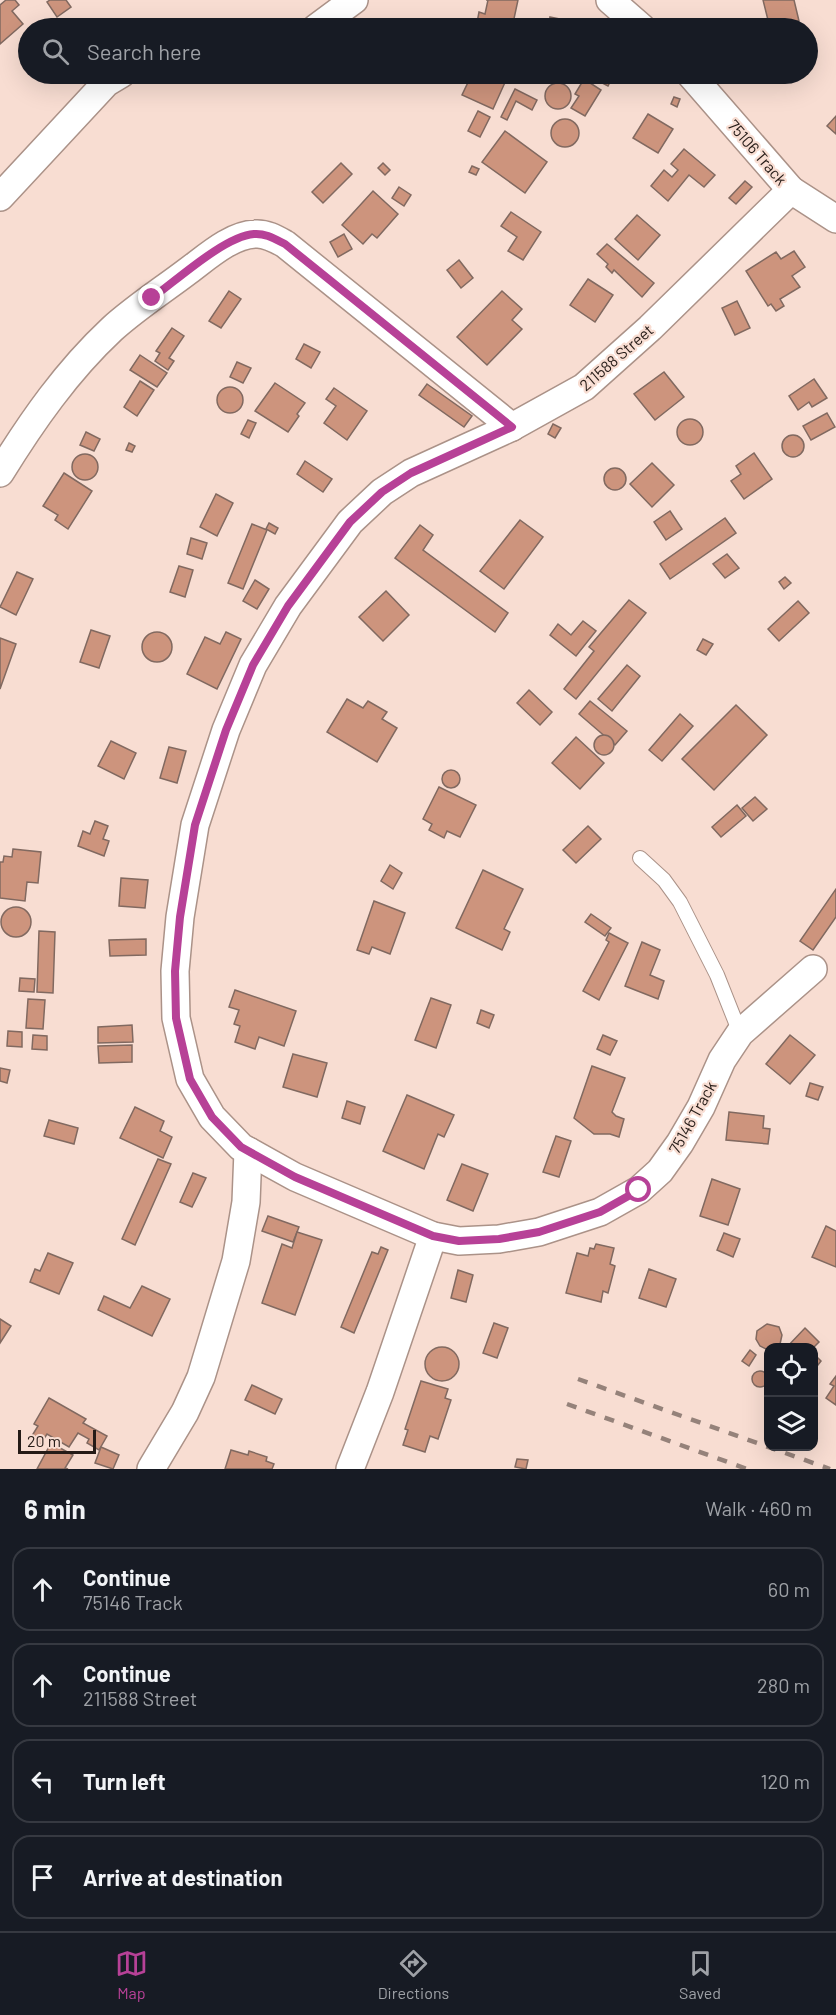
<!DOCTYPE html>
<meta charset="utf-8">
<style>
:root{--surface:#171b24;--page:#242831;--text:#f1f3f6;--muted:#9ea1a6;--line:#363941;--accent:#b74197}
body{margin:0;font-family:Barlow,sans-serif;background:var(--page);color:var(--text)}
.controls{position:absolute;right:18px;bottom:18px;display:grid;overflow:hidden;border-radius:12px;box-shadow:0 6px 24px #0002}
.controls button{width:54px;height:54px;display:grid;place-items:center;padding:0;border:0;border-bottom:2px solid var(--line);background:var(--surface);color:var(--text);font:30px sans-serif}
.scale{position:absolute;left:18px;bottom:15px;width:78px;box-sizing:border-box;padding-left:6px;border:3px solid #251b17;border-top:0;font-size:16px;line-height:21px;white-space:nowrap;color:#251b17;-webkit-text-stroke:4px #f8ddd2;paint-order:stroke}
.stop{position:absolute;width:18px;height:18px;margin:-14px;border:4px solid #b74197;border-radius:50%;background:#fff}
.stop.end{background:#b74197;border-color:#fff;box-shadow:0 2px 6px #0008}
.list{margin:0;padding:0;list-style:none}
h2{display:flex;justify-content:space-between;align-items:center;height:78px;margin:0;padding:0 24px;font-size:26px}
h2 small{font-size:20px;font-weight:400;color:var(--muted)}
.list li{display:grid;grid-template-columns:39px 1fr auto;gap:18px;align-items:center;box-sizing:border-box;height:84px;margin:0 12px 12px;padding:0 12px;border:2px solid var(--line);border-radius:18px}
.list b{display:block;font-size:22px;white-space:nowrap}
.list p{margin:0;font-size:20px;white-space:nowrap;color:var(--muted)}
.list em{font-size:20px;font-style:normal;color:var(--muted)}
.icon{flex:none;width:33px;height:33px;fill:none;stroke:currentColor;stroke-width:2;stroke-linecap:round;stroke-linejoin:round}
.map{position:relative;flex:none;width:836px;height:1469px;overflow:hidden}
.search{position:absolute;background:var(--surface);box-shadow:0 6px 24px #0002;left:18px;right:18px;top:18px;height:66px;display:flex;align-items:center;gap:15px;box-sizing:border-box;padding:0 21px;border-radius:33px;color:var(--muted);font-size:22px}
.sheet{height:462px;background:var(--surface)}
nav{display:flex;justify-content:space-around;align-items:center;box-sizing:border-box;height:84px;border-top:2px solid var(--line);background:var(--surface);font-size:16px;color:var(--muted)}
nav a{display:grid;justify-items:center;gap:3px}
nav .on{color:var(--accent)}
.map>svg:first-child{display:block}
.building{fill:#cd947d;stroke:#816960;stroke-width:1.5}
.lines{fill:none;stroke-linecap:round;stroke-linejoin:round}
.lane-casing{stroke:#ab9288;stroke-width:16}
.street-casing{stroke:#ab9288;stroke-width:30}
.lane{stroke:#fff;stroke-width:14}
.street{stroke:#fff;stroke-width:27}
.rail{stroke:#95827a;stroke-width:4.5;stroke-dasharray:10 10;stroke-linecap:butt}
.route{stroke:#b74197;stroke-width:8}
.labels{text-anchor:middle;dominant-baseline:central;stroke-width:4.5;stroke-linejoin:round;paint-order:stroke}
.street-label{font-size:16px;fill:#251b17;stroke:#f8ddd2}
</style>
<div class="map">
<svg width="836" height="1469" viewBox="0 0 836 1469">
<rect width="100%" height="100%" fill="#f8ddd2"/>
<g class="building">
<path d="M6 0H15L19 5 12 11 23 24 0 44V5Z"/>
<path d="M50 0H66L71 7 57 17 47 2Z"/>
<path d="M486 0H518L512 28H476L479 12 485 14 488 0Z"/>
<path d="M763 0H794L799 21 770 28Z"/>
<path d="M550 17 570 21 569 28H548Z"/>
<path d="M472 74H498L507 78 493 109 462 95Z"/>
<path d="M585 74H614L608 86Z"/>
<path d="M584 79 601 90 585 116 571 108 579 96 575 94Z"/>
<circle cx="558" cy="96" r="13"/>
<path d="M515 89 537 100 532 110 516 101 507 120 501 117Z"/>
<path d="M674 97 680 99 677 107 671 104Z"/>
<path d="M478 111 490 117 480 137 468 131Z"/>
<path d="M648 114 673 129 658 153 633 138Z"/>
<path d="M836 116V134L827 126Z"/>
<circle cx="565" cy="133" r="14"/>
<path d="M505 131 547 162 525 193 482 162Z"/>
<path d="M684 149 715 175 704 187 689 175 668 201 651 186 664 170 672 177 678 170 671 164Z"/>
<path d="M341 163 352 174 323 203 312 192Z"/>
<path d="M383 163 390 170 385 175 378 168Z"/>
<path d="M472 166 479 169 476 175 469 172Z"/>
<path d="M745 181 752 187 736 204 729 198Z"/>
<path d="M399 187 411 195 404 206 392 198Z"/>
<path d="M373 191 398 214 377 238 372 234 363 244 342 225Z"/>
<path d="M511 212 541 232 523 260 508 251 517 237 501 226Z"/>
<path d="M637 215 660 235 638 260 615 239Z"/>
<path d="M344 234 352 249 338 257 330 242Z"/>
<path d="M607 244 654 283 642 297 614 270 612 273 606 267 608 264 597 254Z"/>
<path d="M794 251 805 267 792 276 800 287 780 299 784 306 776 311 771 304 768 306 746 271 776 252 781 259Z"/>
<path d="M459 260 473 278 461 288 447 270Z"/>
<path d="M588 279 613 295 595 322 570 305Z"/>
<path d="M229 291 241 299 221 328 209 321Z"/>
<path d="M502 291 522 309 512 320 522 329 487 365 457 337Z"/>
<path d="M737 301 750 328 735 335 722 308Z"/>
<path d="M172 328 184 336 169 358 174 361 168 370 155 361 160 353 156 351Z"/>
<path d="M304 344 320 352 311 368 296 359Z"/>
<path d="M140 355 167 373 157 387 130 370Z"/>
<path d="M237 362 251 368 243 383 230 377Z"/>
<path d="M664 372 684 397 655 420 634 394Z"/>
<path d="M814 379 827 398 812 407 809 402 798 410 789 396Z"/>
<path d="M140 381 154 390 137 416 124 407Z"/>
<path d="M275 383 305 403 297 414 299 416 288 432 255 411Z"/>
<path d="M427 384 472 416 464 427 419 395Z"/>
<circle cx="230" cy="400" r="13"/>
<path d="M334 388 367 411 347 440 324 423 336 406 326 399Z"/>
<path d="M827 413 835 427 811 440 803 426Z"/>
<circle cx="690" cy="432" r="13"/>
<path d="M248 420 256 423 249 438 241 434Z"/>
<path d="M553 424 561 428 555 438 548 434Z"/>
<path d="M86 432 100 439 94 451 80 445Z"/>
<circle cx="793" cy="446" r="11"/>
<path d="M129 443 135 446 132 452 126 450Z"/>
<path d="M754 453 772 479 744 499 731 481 741 474 736 466Z"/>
<circle cx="85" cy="467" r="13"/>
<path d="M305 461 332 479 323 492 297 474Z"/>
<path d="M652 463 674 485 652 507 630 484Z"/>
<circle cx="615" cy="479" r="11"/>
<path d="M64 473 92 491 68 529 55 520 58 515 43 506Z"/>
<path d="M216 494 233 503 217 536 200 527Z"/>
<path d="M670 511 682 529 666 540 654 522Z"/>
<path d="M725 518 736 533 670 579 660 564Z"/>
<path d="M520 520 543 537 504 589 480 571Z"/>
<path d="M269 523 278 528 275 534 266 529Z"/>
<path d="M252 524 267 530 243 589 228 583Z"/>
<path d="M420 525 433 535 423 550 508 613 495 632 395 558Z"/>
<path d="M191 538 207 543 202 559 187 554Z"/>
<path d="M727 554 739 568 725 578 713 564Z"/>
<path d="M179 566 193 570 185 597 170 592Z"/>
<path d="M17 572 33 579 16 615 0 607Z"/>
<path d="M785 577 791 583 784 589 779 582Z"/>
<path d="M255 580 269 589 257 609 243 601Z"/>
<path d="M386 591 409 615 383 641 359 617Z"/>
<path d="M629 600 646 613 576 699 564 689 594 651 589 647Z"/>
<path d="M798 601 809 613 779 641 768 629Z"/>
<path d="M583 621 596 631 576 656 550 635 558 624 571 635Z"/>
<path d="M91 630 110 636 99 668 80 662Z"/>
<path d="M226 632 241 639 217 689 187 674 205 637 220 644Z"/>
<circle cx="157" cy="647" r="15"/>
<path d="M0 638 16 644 0 689Z"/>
<path d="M703 639 713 644 706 655 697 650Z"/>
<path d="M627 665 640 676 612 711 598 699Z"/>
<path d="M529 690 552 712 540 725 517 703Z"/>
<path d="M347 699 363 708 368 701 387 712 382 719 397 728 377 762 327 732Z"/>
<path d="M590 701 627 731 615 745 579 714Z"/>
<path d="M736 705 767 735 714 790 682 759Z"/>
<path d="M680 714 693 726 662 761 649 750Z"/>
<circle cx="604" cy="745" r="10"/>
<path d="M576 737 604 763 580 789 552 763Z"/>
<path d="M111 741 136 753 124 779 98 766Z"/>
<path d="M169 747 186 751 177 783 160 778Z"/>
<circle cx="451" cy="779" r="9"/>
<path d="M439 787 476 805 460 837 447 831 444 838 429 830 432 824 423 819Z"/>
<path d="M755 797 767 809 753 821 742 808Z"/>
<path d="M737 805 746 816 721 837 712 827Z"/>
<path d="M95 821 108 826 103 839 109 841 104 856 78 846 83 831 90 834Z"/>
<path d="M588 826 601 839 576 863 563 850Z"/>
<path d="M13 849 41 852 38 883 27 882 25 901 0 898V862H3L4 856 12 857Z"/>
<path d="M390 865 402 873 393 889 381 881Z"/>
<path d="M483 870 523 889 504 929 510 932 502 950 456 928Z"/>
<path d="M121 878 148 880 145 908 119 906Z"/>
<path d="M836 889V917L813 950 800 941Z"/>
<path d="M374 901 405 913 390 954 372 947 369 954 357 950Z"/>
<circle cx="16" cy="922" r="15"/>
<path d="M591 914 611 928 605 936 585 922Z"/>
<path d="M39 931 55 932 53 993 37 992Z"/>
<path d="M609 933 628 943 599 1000 583 991 609 942 606 940Z"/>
<path d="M146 939V955L110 956 109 940Z"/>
<path d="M642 942 660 950 650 975 664 981 658 999 625 986Z"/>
<path d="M20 978 35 979 34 992 19 991Z"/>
<path d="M235 990 296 1011 284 1046 259 1037 255 1049 235 1042 240 1026 234 1024 239 1010 229 1007Z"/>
<path d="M431 998 451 1005 436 1048 415 1040Z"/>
<path d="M28 999 45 1000 43 1029 26 1028Z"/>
<path d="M481 1010 494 1015 489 1028 477 1023Z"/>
<path d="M132 1025 133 1042 98 1043V1027Z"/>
<path d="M8 1031 22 1032V1047L7 1046Z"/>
<path d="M33 1035 47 1036V1050L32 1049Z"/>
<path d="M603 1035 617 1041 610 1055 597 1049Z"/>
<path d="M790 1035 815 1055 790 1084 766 1064Z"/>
<path d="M132 1045V1062L99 1063 98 1046Z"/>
<path d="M293 1054 327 1063 317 1097 283 1087Z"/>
<path d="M592 1066 625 1078 612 1112 616 1116 624 1119 619 1137 610 1134H594L574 1118Z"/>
<path d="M0 1068 10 1070 7 1083 0 1081Z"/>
<path d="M810 1083 823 1087 818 1100 806 1096Z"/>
<path d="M407 1095 454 1115 444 1137 438 1134 424 1169 383 1151Z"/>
<path d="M347 1101 365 1107 360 1124 342 1118Z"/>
<path d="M135 1107 164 1121 160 1131 172 1137 163 1158 120 1138Z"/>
<path d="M729 1112 764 1116 763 1128 770 1129 768 1144 726 1140Z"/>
<path d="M49 1120 78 1128 74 1144 44 1136Z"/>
<path d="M556 1136 571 1141 559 1177 543 1172Z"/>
<path d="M158 1159 171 1164 135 1245 122 1239Z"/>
<path d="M462 1164 488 1174 473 1211 447 1200Z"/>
<path d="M193 1173 206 1178 192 1207 180 1202Z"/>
<path d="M712 1179 740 1189 728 1225 700 1216Z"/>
<path d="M268 1216 299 1227 293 1242 262 1231Z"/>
<path d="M826 1226 836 1231V1267L812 1257Z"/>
<path d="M297 1232 322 1240 295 1315 262 1303 282 1244 292 1248Z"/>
<path d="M724 1233 740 1239 733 1257 717 1250Z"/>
<path d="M596 1244 614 1248 610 1264 615 1266 608 1293 603 1291 601 1302 566 1293 577 1253 588 1256 590 1248 594 1249Z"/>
<path d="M381 1247 388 1250 354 1333 341 1327 372 1252 378 1254Z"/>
<path d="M48 1253 73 1263 59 1294 30 1282 35 1269 40 1271Z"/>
<path d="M649 1269 676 1279 666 1307 639 1298Z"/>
<path d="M458 1270 473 1275 466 1302 451 1298Z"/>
<path d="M142 1286 170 1299 152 1336 98 1310 104 1296 130 1308Z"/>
<path d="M0 1319 11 1326 0 1343Z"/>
<path d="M494 1323 508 1328 497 1358 483 1353Z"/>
<path d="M767 1324 779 1327 782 1335 780 1344 776 1348H768V1350L760 1346 756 1339 757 1331Z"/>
<path d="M805 1328 819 1342 813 1348H786Z"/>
<circle cx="442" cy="1364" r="17"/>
<path d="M750 1350 756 1355 749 1366 742 1361Z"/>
<path d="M814 1354 821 1361 814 1370Z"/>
<circle cx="760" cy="1379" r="8"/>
<path d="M836 1376V1405L826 1398 834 1386 830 1384Z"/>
<path d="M421 1381 448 1389 445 1398 451 1400 438 1439 430 1436 425 1452 403 1445 408 1430 405 1429Z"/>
<path d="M252 1385 282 1399 275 1414 245 1400Z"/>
<path d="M49 1398 86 1419 83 1423 107 1436 99 1450 87 1443 89 1439 78 1433 69 1447 47 1434 40 1445 30 1439 38 1426 34 1424Z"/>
<path d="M51 1443 73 1455 65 1468 68 1469H37Z"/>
<path d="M101 1447 119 1455 113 1469 95 1463Z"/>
<path d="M231 1450 248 1455 249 1451 267 1457 266 1461 274 1464 272 1469H225Z"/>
<path d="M517 1459 528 1460 526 1469 515 1467Z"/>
</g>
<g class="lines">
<g class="lane-casing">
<path id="lane" d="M640 858 664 880 680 902 717 975 740 1033"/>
</g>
<g class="street-casing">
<g id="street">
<path d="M610 0 642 28"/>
<path d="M316 28 354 0"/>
<path d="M690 74 791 190 836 219"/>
<path d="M791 190 650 328 584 387 512 427 411 473 382 492 350 522 288 606 253 665 226 730 195 825 180 917 175 971 176 1018 190 1079 212 1117 241 1147 295 1177 433 1236 459 1241 499 1239 539 1232 600 1212 639 1190 660 1171 680 1143 701 1107 722 1060 740 1033 813 969"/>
<path d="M0 197 106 83 121 74"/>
<path d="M0 473C32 421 67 371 112 329 135 308 163 290 188 271 207 257 231 235 255 234 266 233 276 239 285 244L512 427"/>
<path d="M151 1469 185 1412 201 1377 236 1261 246 1202 248 1151"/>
<path d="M350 1469 380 1392 433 1236"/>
</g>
</g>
<use href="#lane" class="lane"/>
<use href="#street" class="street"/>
<g class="rail">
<path d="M578 1379 830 1469"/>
<path d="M567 1404 747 1469"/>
</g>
</g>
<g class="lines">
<path class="route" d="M152 298C177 280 225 236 254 234 265 233 275 239 285 244L512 427 411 473 382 492 350 522 288 606 253 665 226 730 195 825 180 917 175 971 176 1018 190 1079 212 1117 241 1147 295 1177 433 1236 459 1241 499 1239 539 1232 600 1212 639 1190"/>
</g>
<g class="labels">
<g class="street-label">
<text transform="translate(758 152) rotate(49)">75106 Track</text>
<text transform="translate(616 357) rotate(-41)">211588 Street</text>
<text transform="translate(692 1117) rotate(-61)">75146 Track</text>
</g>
</g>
</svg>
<div class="controls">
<button><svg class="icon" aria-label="locate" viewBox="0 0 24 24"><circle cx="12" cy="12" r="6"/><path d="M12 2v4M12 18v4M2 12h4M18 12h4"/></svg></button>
<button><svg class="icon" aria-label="layers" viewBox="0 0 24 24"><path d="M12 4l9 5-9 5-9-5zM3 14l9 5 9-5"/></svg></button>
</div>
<div class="scale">20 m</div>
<div class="stop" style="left:639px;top:1190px"></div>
<div class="stop end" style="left:152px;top:298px"></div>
<div class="search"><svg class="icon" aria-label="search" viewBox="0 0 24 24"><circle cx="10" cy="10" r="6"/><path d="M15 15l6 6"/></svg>Search here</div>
</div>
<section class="sheet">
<h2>6 min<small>Walk · 460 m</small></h2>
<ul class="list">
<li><svg class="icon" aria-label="ahead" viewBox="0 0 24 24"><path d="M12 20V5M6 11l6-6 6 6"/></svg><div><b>Continue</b><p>75146 Track</p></div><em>60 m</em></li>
<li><svg class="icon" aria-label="ahead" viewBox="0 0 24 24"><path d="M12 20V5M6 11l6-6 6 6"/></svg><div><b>Continue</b><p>211588 Street</p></div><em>280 m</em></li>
<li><svg class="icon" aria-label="left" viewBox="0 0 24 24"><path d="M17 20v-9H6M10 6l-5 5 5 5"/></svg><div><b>Turn left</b></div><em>120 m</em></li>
<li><svg class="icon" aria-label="arrive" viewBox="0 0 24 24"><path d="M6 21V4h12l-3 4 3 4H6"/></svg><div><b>Arrive at destination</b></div></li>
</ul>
</section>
<nav>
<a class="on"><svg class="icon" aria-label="map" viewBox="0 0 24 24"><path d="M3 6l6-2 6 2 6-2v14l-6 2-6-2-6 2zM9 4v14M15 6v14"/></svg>Map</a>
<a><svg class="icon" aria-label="directions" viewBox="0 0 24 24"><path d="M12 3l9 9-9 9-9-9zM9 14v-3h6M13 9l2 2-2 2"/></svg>Directions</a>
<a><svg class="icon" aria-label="saved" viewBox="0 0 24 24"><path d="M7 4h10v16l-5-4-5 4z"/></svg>Saved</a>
</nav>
